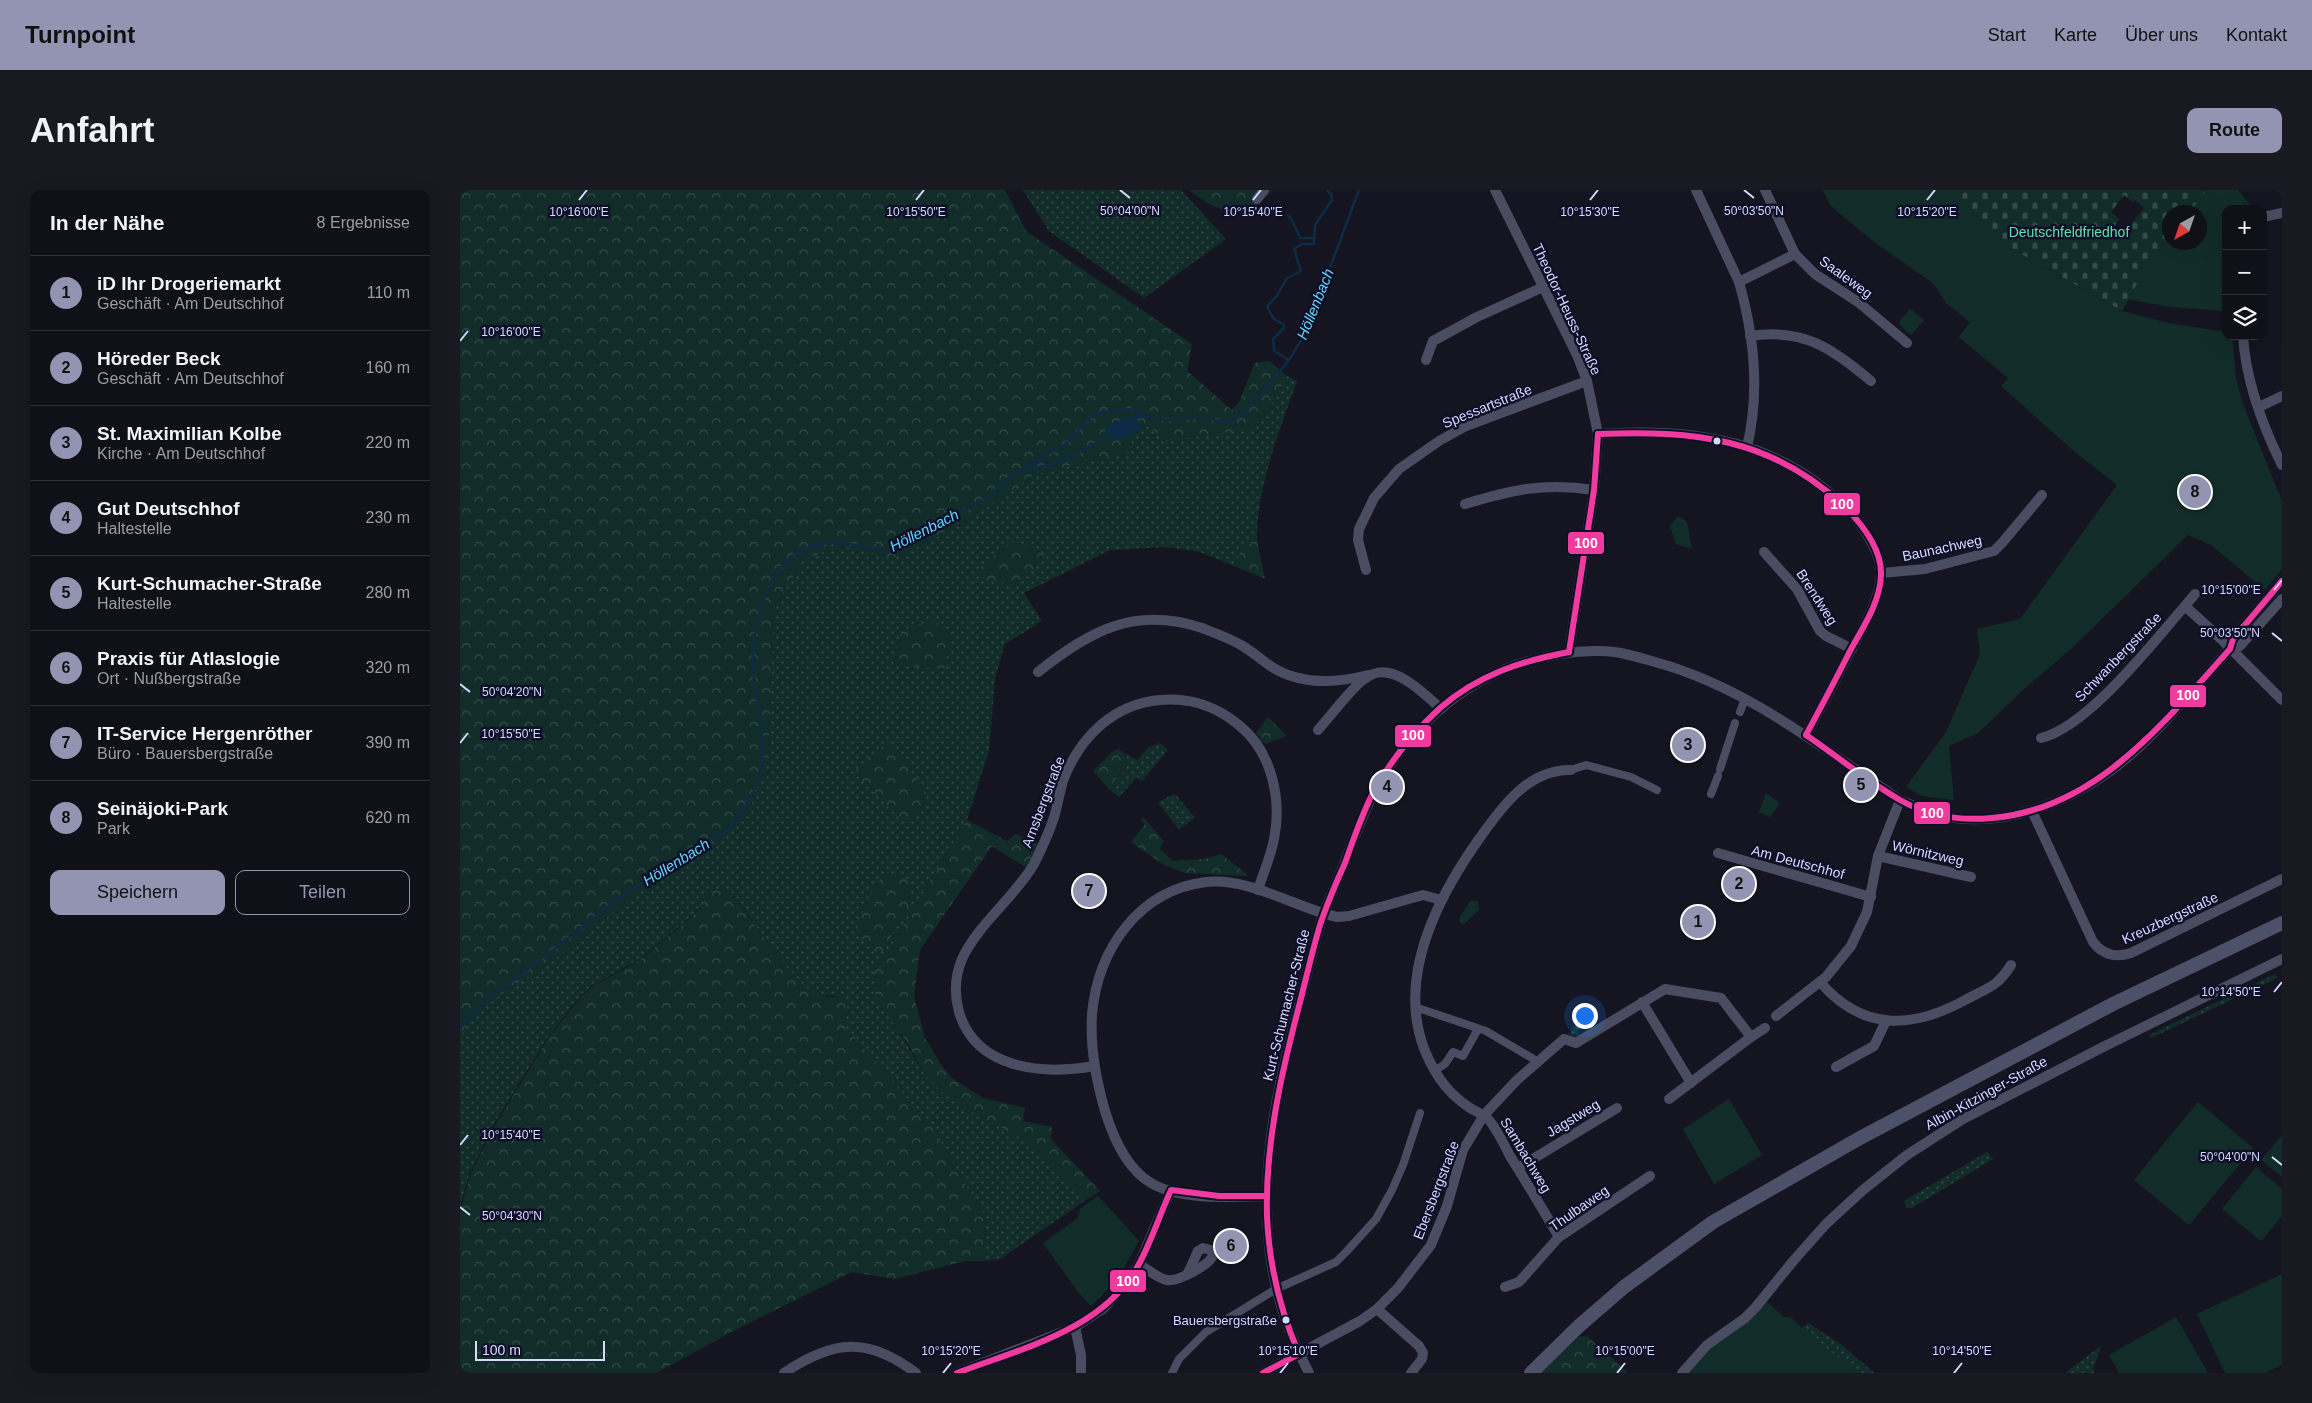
<!DOCTYPE html>
<html lang="de">
<meta charset="utf-8">
<style>
:root{--surface:#101019;--page:#191922;--text:#f1f3f6;--muted:#9c9da2;--line:#303038;--accent:#9294b1}
body{margin:0;font-family:Helvetica,sans-serif;background:var(--page);color:var(--text)}
.controls{position:absolute;right:15px;top:15px;display:grid;overflow:hidden;border-radius:10px;box-shadow:0 5px 20px #0002}
.controls button{width:45px;height:45px;display:grid;place-items:center;padding:0;border:0;border-bottom:1px solid var(--line);background:var(--surface);color:var(--text);font:25px sans-serif}
.compass{position:absolute;left:1702px;top:15px;width:45px;height:45px;border-radius:50%;background:var(--surface);box-shadow:0 5px 20px #0002;rotate:220deg}
.scale{position:absolute;left:15px;bottom:12px;width:130px;box-sizing:border-box;padding-left:5px;border:2px solid #d5d8ff;border-top:0;font-size:14px;line-height:18px;white-space:nowrap;color:#d5d8ff;-webkit-text-stroke:4px #0f1027;paint-order:stroke}
.you{position:absolute;left:1124px;top:825px;width:18px;height:18px;margin:-12px;border:4px solid #fff;border-radius:50%;background:#1a73e8;box-shadow:0 0 0 8px #1a73e833}
.badge{display:grid;place-items:center;width:32px;height:32px;border-radius:50%;background:var(--accent);color:#111;font-size:16px;font-weight:700}
.pin{position:absolute;translate:-50% -50%;border:2px solid #fff;box-shadow:0 1px 5px #0006}
.list{margin:0;padding:0;list-style:none}
h2{display:flex;justify-content:space-between;align-items:center;height:65px;margin:0;padding:0 20px;font-size:21px}
h2 small{font-size:16px;font-weight:400;color:var(--muted)}
.list li{display:grid;grid-template-columns:32px 1fr auto;gap:15px;align-items:center;box-sizing:border-box;height:75px;padding:0 20px;border-top:1px solid var(--line)}
.list b{display:block;font-size:19px;white-space:nowrap}
.list p{margin:0;font-size:16px;white-space:nowrap;color:var(--muted)}
.list em{font-size:16px;font-style:normal;color:var(--muted)}
.actions{display:flex;gap:10px;padding:15px 20px}
.actions a{flex:1;padding:11px 0;border:1px solid var(--accent);border-radius:10px;text-align:center;font-size:18px;color:var(--accent)}
.actions .main{background:var(--accent);color:#111}
.icon{flex:none;width:28px;height:28px;fill:none;stroke:currentColor;stroke-width:2;stroke-linecap:round;stroke-linejoin:round}
.map{position:relative;flex:none;width:1822px;height:1183px;overflow:hidden;border-radius:10px}
header{display:flex;align-items:center;gap:30px;box-sizing:border-box;height:70px;padding:0 25px;background:var(--accent);color:#111}
header strong{font-size:24px}
nav{display:flex;gap:28px;margin-inline-start:auto;font-size:18px}
.intro{display:flex;align-items:center;justify-content:space-between;box-sizing:border-box;height:120px;padding:0 30px}
h1{margin:0;font-size:35px}
.button{padding:12px 22px;border-radius:10px;background:var(--accent);color:#111;font-size:18px;font-weight:700}
main{display:flex;gap:30px;padding:0 30px}
aside{flex:1;background:var(--surface);border-radius:10px;box-shadow:0 5px 20px #0002}
.map>svg:first-child{display:block}
.grass{fill:url(#grass-dots)}
.forest{fill:url(#forest-crowns)}
.cemetery{fill:url(#cemetery-stones);fill-rule:evenodd}
.park{fill:#122d29}
.water{fill:#0d2b45}
.lines{fill:none;stroke-linecap:round;stroke-linejoin:round}
.stream{stroke:#0d2b45;stroke-width:2.5}
.pedestrian{stroke:#4a4d62;stroke-width:8}
.minor{stroke:#4a4d62;stroke-width:10}
.secondary{stroke:#4c5068;stroke-width:14}
.bus-1-casing{stroke:#0f1027;stroke-width:10}
.bus-1{stroke:#f13a9d;stroke-width:6}
.ticks{fill:none;stroke:#d5d8ff;stroke-width:2}
.bus-dot{fill:#d5d8ff;stroke:#0f1027;stroke-width:2}
.labels{text-anchor:middle;dominant-baseline:central;stroke-width:5;stroke-linejoin:round;paint-order:stroke}
.bus-label{font-size:13px;fill:#d5d8ff;stroke:#0f1027;text-anchor:end}
.park-label{font-size:14px;fill:#60e0a8;stroke:#0f1027}
.street-label{font-size:14px;fill:#d5d8ff;stroke:#0f1027}
.water-label{font-size:15px;font-style:italic;fill:#63d4ff;stroke:#0f1027}
.ticks-label{font-size:12px;text-anchor:middle;fill:#d5d8ff;stroke:#0f1027;stroke-width:5;stroke-linejoin:round;paint-order:stroke}
.line-badge{stroke:#0f1027;stroke-width:2}
.badge-label{font-size:14px;text-anchor:middle;font-weight:bold;fill:#fff}
</style>
<header>
<strong>Turnpoint</strong>
<nav><a>Start</a><a>Karte</a><a>Über uns</a><a>Kontakt</a></nav>
</header>
<div class="intro"><h1>Anfahrt</h1><a class="button">Route</a></div>
<main>
<aside>
<h2>In der Nähe<small>8 Ergebnisse</small></h2>
<ul class="list">
<li><span class="badge">1</span><div><b>iD Ihr Drogeriemarkt</b><p>Geschäft · Am Deutschhof</p></div><em>110 m</em></li>
<li><span class="badge">2</span><div><b>Höreder Beck</b><p>Geschäft · Am Deutschhof</p></div><em>160 m</em></li>
<li><span class="badge">3</span><div><b>St. Maximilian Kolbe</b><p>Kirche · Am Deutschhof</p></div><em>220 m</em></li>
<li><span class="badge">4</span><div><b>Gut Deutschhof</b><p>Haltestelle</p></div><em>230 m</em></li>
<li><span class="badge">5</span><div><b>Kurt-Schumacher-Straße</b><p>Haltestelle</p></div><em>280 m</em></li>
<li><span class="badge">6</span><div><b>Praxis für Atlaslogie</b><p>Ort · Nußbergstraße</p></div><em>320 m</em></li>
<li><span class="badge">7</span><div><b>IT-Service Hergenröther</b><p>Büro · Bauersbergstraße</p></div><em>390 m</em></li>
<li><span class="badge">8</span><div><b>Seinäjoki-Park</b><p>Park</p></div><em>620 m</em></li>
</ul>
<div class="actions"><a class="main">Speichern</a><a>Teilen</a></div>
</aside>
<div class="map">
<svg width="1822" height="1183" viewBox="0 0 1822 1183">
<defs>
<pattern id="grass-dots" width="8" height="8" patternUnits="userSpaceOnUse" patternTransform="scale(1.25)"><rect width="8" height="8" fill="#122d29"/><path d="M2 2h.1M6 6h.1" fill="none" stroke="#344b49" stroke-width="1.8" stroke-linecap="round"/></pattern>
<pattern id="forest-crowns" width="20" height="18" patternUnits="userSpaceOnUse" patternTransform="scale(1.25)"><rect width="20" height="18" fill="#122d29"/><path d="M2 6a3 3 0 1 1 6 0M12 15a3 3 0 1 1 6 0" fill="none" stroke="#344b49"/></pattern>
<pattern id="cemetery-stones" width="16" height="16" patternUnits="userSpaceOnUse" patternTransform="scale(1.25)"><rect width="16" height="16" fill="#122d29"/><path d="M2 7V4a2 2 0 0 1 4 0v3zM10 15v-3a2 2 0 0 1 4 0v3z" fill="#344b49"/></pattern>
</defs>
<rect width="100%" height="100%" fill="#151521"/>
<g class="grass">
<path d="M563 0H721L766 49 684 108 589 41Z"/>
<path d="M827 186 837 191C819 242 797 296 797 350L782 358 774 376 740 362 706 357 650 360 564 403 582 431 545 454 535 488 529 561 507 630 431 757 418 771 414 783V800L465 885 508 920 557 946 626 1010 540 1069 523 1071 525 1030 520 1015 505 994 475 942 383 834C387 825 390 816 382 809 373 802 362 809 353 803 322 779 296 734 272 703L254 700 242 711 238 719 228 729 180 769 133 795 122 804 88 847 33 936 9 985 0 1017V847L9 831 38 806 91 772 166 712 193 681 233 661 291 615 308 571 314 418 342 370 373 358 394 357 432 369 502 334 574 285 669 262 673 245 682 234 690 237 706 251 803 230Z"/>
<path d="M700 553 708 560 682 591 677 587 659 607 648 598C657 588 673 577 665 563L677 570 688 558Z"/>
<path d="M713 604 717 606 735 628 719 639 698 613Z"/>
<path d="M1815 784 1817 788 1691 848 1689 845Z"/>
<path d="M1120 826 1131 832 1117 841 1120 847 1116 851 1109 844Z"/>
<path d="M1527 962 1533 969 1452 1018 1446 1017 1444 1011Z"/>
<path d="M1348 1133 1382 1155 1414 1183H1396L1342 1138Z"/>
<path d="M1641 1156 1633 1180 1634 1183H1605Z"/>
</g>
<g class="forest">
<path d="M0 0H545L566 41 732 154 727 181 772 220 779 212 795 173 809 171 827 186 803 230 796 236 790 239 706 251 690 237 683 235 680 241 673 245 670 262 574 285 502 334 432 369 394 357 373 358 343 370 314 418 308 571 291 615 265 645 193 681 166 712 91 772 38 806 9 831 0 847Z"/>
<path d="M729 0H812L791 22C766 25 748 15 729 0Z"/>
<path d="M797 350V351L805 389 774 376 782 358Z"/>
<path d="M552 352 581 361 585 366 581 373 554 394 523 391 518 386V379Z"/>
<path d="M474 432 484 435 490 449 484 480 433 474 440 445 453 435Z"/>
<path d="M808 527 827 546 805 554 796 543Z"/>
<path d="M429 550 467 604 465 618 454 628H440L393 582Z"/>
<path d="M658 559C679 570 658 586 648 598L633 581 652 562Z"/>
<path d="M684 628 704 651 700 659 713 671 744 669 761 664 789 686 725 683 704 675 671 652 685 634 680 629Z"/>
<path d="M507 630 547 651 556 644 582 655 570 680 532 656 460 760 454 806 465 848 482 876 492 888 523 908 565 918 563 931 592 937 591 949 640 1001 626 1010 557 946 508 920 480 901 465 885 448 854 418 811 414 800V783L418 771 431 757Z"/>
<path d="M428 682 447 689 452 694 450 712 424 760 416 764 394 742C402 726 412 692 428 682Z"/>
<path d="M254 700 272 703C292 730 327 786 354 803 367 812 399 797 383 834L476 942 505 994 520 1015 525 1030 523 1071H505L435 1089 392 1082 277 1139 196 1183H0V1021L10 985 34 937 89 847 123 805 133 796 180 770 229 729 239 719 242 710Z"/>
<path d="M1127 1146 1168 1183H1081L1119 1147Z"/>
</g>
<path class="cemetery" d="M1491 0H1747L1730 22H1710L1709 48 1689 74 1662 121 1550 58ZM1664 5 1673 12 1675 10 1684 18 1661 47 1652 40 1659 29 1651 22Z"/>
<g class="park">
<path d="M1363 0H1491L1550 58 1662 121 1708 133 1766 142V146H1772L1776 189 1784 217 1822 311V379L1805 400 1751 355 1728 345 1613 457 1564 499 1518 543 1489 556 1494 610 1462 606 1446 597 1486 542 1520 464 1517 439 1560 429 1657 295 1616 263 1541 196 1548 188 1499 147 1510 132 1486 113 1474 94 1414 52 1371 16Z"/>
<path d="M1747 0H1778L1794 19H1766V121L1710 117 1668 109 1689 74 1709 48 1710 52H1740V22H1730Z"/>
<path d="M1450 119 1464 130 1451 145 1438 133Z"/>
<path d="M1218 326 1227 332 1232 359 1216 354 1210 336Z"/>
<path d="M1306 603 1320 613 1310 627 1299 622Z"/>
<path d="M1011 710 1018 712 1019 720 1004 734H1001L999 728Z"/>
<path d="M1269 909 1302 965 1254 994 1223 939Z"/>
<path d="M1738 912 1793 958 1729 1035 1674 990Z"/>
<path d="M1822 945V987L1801 970Z"/>
<path d="M1796 977 1822 999V1026L1801 1051 1762 1019Z"/>
<path d="M638 1006 679 1051 657 1090 631 1116 618 1102 583 1053 618 1028 620 1019Z"/>
<path d="M1822 1084V1175L1805 1183H1765L1737 1124Z"/>
<path d="M1304 1109 1324 1127H1330L1396 1183H1224L1248 1156Z"/>
<path d="M1716 1127 1748 1183H1659L1649 1165Z"/>
</g>
<path class="water" d="M669 227 682 234 680 241 657 250 647 246 645 239 650 234Z"/>
<g class="lines">
<g class="stream">
<path d="M768 13 777 16H795"/>
<path d="M828 26 832 30 840 48H854"/>
<path d="M829 170 814 161 813 149 824 138V135L813 128 807 116 816 107 827 88 841 81 834 59 842 54H854L855 35 872 10 871 4 867 0"/>
<path d="M674 228 682 226"/>
<path d="M567 275 572 278C592 278 630 258 647 246"/>
<path d="M0 837 25 810 53 791 167 702 265 641C280 626 297 601 301 580 307 543 294 510 293 474 292 426 312 354 371 353 390 353 409 357 428 361L526 309 545 290 604 255 635 223 671 219 683 226 701 230 742 228 772 233 790 217 829 170 846 142 899 0"/>
</g>
<g class="pedestrian">
<path d="M1280 522 1285 509"/>
<path d="M1260 579 1275 533"/>
<path d="M1111 580 1126 575 1171 587 1197 600"/>
<path d="M1251 604 1258 586"/>
<path d="M955 817 1026 841 1077 871"/>
<path d="M976 880 985 874 993 862 1003 866 1018 839"/>
<path d="M712 1183 719 1169 746 1142 816 1099 876 1072 886 1062 916 1029 932 1000 943 975 960 923"/>
</g>
<g class="minor">
<path d="M1035 0 1117 165 1127 191 1138 244 1134 300 1109 462"/>
<path d="M1236 0 1279 92C1294 145 1300 203 1287 257"/>
<path d="M1305 0 1335 64"/>
<path d="M797 9 804 0"/>
<path d="M1803 27 1822 23"/>
<path d="M1279 92 1335 64 1355 84 1398 112 1447 153"/>
<path d="M1290 146C1343 138 1372 158 1411 191"/>
<path d="M1783 146C1786 191 1802 235 1822 275"/>
<path d="M966 170 973 151 1017 127 1083 97"/>
<path d="M1799 217 1822 206"/>
<path d="M1138 244C1233 237 1323 250 1392 324 1404 338 1422 365 1421 384 1420 410 1404 436 1392 458 1377 487 1362 516 1346 545"/>
<path d="M1005 314C1051 300 1085 292 1134 300"/>
<path d="M1304 362 1337 399 1360 441 1366 446 1392 459"/>
<path d="M906 380 898 350 899 339 914 308 939 279 979 251 1006 236 1127 191"/>
<path d="M1422 383 1465 379 1534 361 1542 353 1582 305"/>
<path d="M1725 416 1735 404"/>
<path d="M1770 459 1773 449 1822 391"/>
<path d="M578 482C631 440 675 416 742 438 755 443 769 448 781 455 792 461 801 470 812 477 841 495 877 493 908 485"/>
<path d="M858 540C909 481 915 456 981 519"/>
<path d="M1581 548C1629 536 1692 453 1725 416L1760 448 1822 510"/>
<path d="M1572 621 1633 752C1643 765 1656 768 1671 763L1822 689"/>
<path d="M1258 663 1411 707"/>
<path d="M1418 666 1511 687"/>
<path d="M1360 792C1403 842 1453 839 1507 809 1528 798 1538 796 1551 775"/>
<path d="M1182 812 1231 893"/>
<path d="M1316 826 1366 787 1391 756 1407 722 1418 666 1440 610"/>
<path d="M1291 847 1305 838"/>
<path d="M634 876C584 885 516 880 499 822 494 804 495 786 502 769 518 734 555 707 574 674 582 658 590 641 595 624 598 613 600 600 604 588 621 546 654 514 700 510 730 507 758 517 780 536 812 562 822 610 814 649 811 666 803 683 798 700"/>
<path d="M1376 877 1414 856 1426 831"/>
<path d="M1058 978 1157 918"/>
<path d="M807 1006C773 1007 721 1011 691 993 667 979 653 947 645 921 636 890 630 856 632 824 638 759 679 700 746 692 789 687 836 718 877 727L889 726 963 705 981 710"/>
<path d="M1099 1047C1083 1020 1067 993 1050 966 1044 954 1037 940 1029 930 1024 924 1016 922 1010 918 998 910 988 901 980 889 926 810 970 718 1019 649 1041 618 1068 579 1111 580"/>
<path d="M679 1074C687 1079 697 1088 707 1090 717 1092 750 1075 753 1065L751 1060 743 1058 738 1061 728 1083"/>
<path d="M1045 1097 1059 1092 1099 1047 1190 986"/>
<path d="M917 1119 959 1156 963 1163 962 1169 951 1183"/>
<path d="M615 1137 621 1165V1183"/>
<path d="M324 1183C373 1150 407 1146 456 1183"/>
<path d="M497 1183 615 1137 644 1118 665 1095 679 1074 711 1000"/>
<path d="M803 1183 900 1131 917 1119 938 1098 971 1055 987 1016 1003 960 1024 925 1057 890 1104 849 1116 853 1205 799 1261 808 1291 847 1209 909"/>
<path d="M849 1183C827 1140 814 1103 809 1055 800 968 820 884 843 800 850 775 855 748 864 723 871 704 880 685 887 666 897 641 906 616 919 593 950 539 999 495 1056 475 1083 466 1112 460 1141 461 1159 461 1177 467 1195 472 1287 497 1362 558 1440 610 1458 618 1475 625 1494 628 1556 636 1623 606 1669 566 1706 534 1737 495 1770 459L1780 456 1822 409"/>
<path d="M1222 1183 1247 1155 1285 1128 1295 1118 1334 1070 1366 1034 1403 1000 1447 965 1503 929 1645 856 1822 769"/>
</g>
<path class="secondary" d="M1071 1183 1119 1136 1164 1097 1253 1032 1400 948 1653 814 1822 733"/>
<g class="bus-1-casing">
<g id="bus-1">
<path d="M1138 244C1234 240 1311 248 1384 316 1401 333 1422 359 1421 385 1420 413 1403 437 1390 461 1376 489 1361 517 1346 545"/>
<path d="M1109 462 1134 300 1138 244"/>
<path d="M1346 545C1377 566 1407 591 1440 610 1468 626 1500 631 1532 628 1637 619 1704 532 1770 459L1773 449 1822 391"/>
<path d="M497 1183C562 1158 644 1140 679 1074 692 1050 700 1024 711 1000L759 1006H807"/>
<path d="M803 1183 839 1164C820 1120 809 1075 807 1026 805 955 821 885 839 816 846 789 852 762 860 735 867 714 876 693 885 673 894 648 902 623 915 599 932 569 955 541 980 518 1018 485 1061 471 1109 462"/>
</g>
</g>
<use href="#bus-1" class="bus-1"/>
</g>
<path class="ticks" d="M660 0 670 8M1284 0 1294 8M119 10 127 0M456 10 464 0M793 10 801 0M1130 10 1138 0M1467 10 1475 0M0 151 8 141M1814 400 1822 390M1812 443 1822 451M0 494 10 502M0 553 8 543M1814 802 1822 792M0 955 8 945M1812 967 1822 975M0 1017 10 1025M483 1183 491 1173M820 1183 828 1173M1157 1183 1165 1173M1494 1183 1502 1173"/>
<g class="bus-dot">
<circle cx="1257" cy="251" r="4.5"/>
<circle cx="826" cy="1130" r="4.5"/>
</g>
<g class="labels">
<g class="bus-label">
<text x="817" y="1130">Bauersbergstraße</text>
</g>
<g class="park-label">
<text x="1609" y="42">Deutschfeldfriedhof</text>
</g>
<g class="street-label">
<text transform="translate(1386 87) rotate(36)">Saaleweg</text>
<text transform="translate(1107 119) rotate(65)">Theodor-Heuss-Straße</text>
<text transform="translate(1027 216) rotate(-22)">Spessartstraße</text>
<text transform="translate(1482 358) rotate(-12)">Baunachweg</text>
<text transform="translate(1357 407) rotate(57)">Brendweg</text>
<text transform="translate(1658 467) rotate(-46)">Schwanbergstraße</text>
<text transform="translate(583 612) rotate(-69)">Arnsbergstraße</text>
<text transform="translate(1468 663) rotate(13)">Wörnitzweg</text>
<text transform="translate(1338 672) rotate(15)">Am Deutschhof</text>
<text transform="translate(1710 728) rotate(-25)">Kreuzbergstraße</text>
<text transform="translate(826 815) rotate(-76)">Kurt-Schumacher-Straße</text>
<text transform="translate(1526 903) rotate(-29)">Albin-Kitzinger-Straße</text>
<text transform="translate(1113 928) rotate(-31)">Jagstweg</text>
<text transform="translate(1066 965) rotate(59)">Sambachweg</text>
<text transform="translate(976 1000) rotate(-69)">Ebersbergstraße</text>
<text transform="translate(1119 1018) rotate(-35)">Thulbaweg</text>
</g>
<g class="water-label">
<text transform="translate(855 114) rotate(-68)">Höllenbach</text>
<text transform="translate(464 340) rotate(-27)">Höllenbach</text>
<text transform="translate(216 672) rotate(-32)">Höllenbach</text>
</g>
</g>
<g class="ticks-label">
<text x="670" y="25">50°04'00"N</text>
<text x="1294" y="25">50°03'50"N</text>
<text x="119" y="26">10°16'00"E</text>
<text x="456" y="26">10°15'50"E</text>
<text x="793" y="26">10°15'40"E</text>
<text x="1130" y="26">10°15'30"E</text>
<text x="1467" y="26">10°15'20"E</text>
<text x="51" y="146">10°16'00"E</text>
<text x="1771" y="404">10°15'00"E</text>
<text x="1770" y="447">50°03'50"N</text>
<text x="52" y="506">50°04'20"N</text>
<text x="51" y="548">10°15'50"E</text>
<text x="1771" y="806">10°14'50"E</text>
<text x="51" y="949">10°15'40"E</text>
<text x="1770" y="971">50°04'00"N</text>
<text x="52" y="1030">50°04'30"N</text>
<text x="491" y="1165">10°15'20"E</text>
<text x="828" y="1165">10°15'10"E</text>
<text x="1165" y="1165">10°15'00"E</text>
<text x="1502" y="1165">10°14'50"E</text>
</g>
<g class="line-badge">
<rect x="1363" y="302" width="38" height="24" rx="5" fill="#f13a9d"/>
<rect x="1107" y="341" width="38" height="24" rx="5" fill="#f13a9d"/>
<rect x="1709" y="494" width="38" height="24" rx="5" fill="#f13a9d"/>
<rect x="934" y="534" width="38" height="24" rx="5" fill="#f13a9d"/>
<rect x="1453" y="611" width="38" height="24" rx="5" fill="#f13a9d"/>
<rect x="649" y="1079" width="38" height="24" rx="5" fill="#f13a9d"/>
</g>
<g class="badge-label">
<text x="1382" y="319">100</text>
<text x="1126" y="358">100</text>
<text x="1728" y="510">100</text>
<text x="953" y="550">100</text>
<text x="1472" y="628">100</text>
<text x="668" y="1096">100</text>
</g>
</svg>
<div class="controls">
<button>+</button>
<button>−</button>
<button><svg class="icon" aria-label="layers" viewBox="0 0 24 24"><path d="M12 4l9 5-9 5-9-5zM3 14l9 5 9-5"/></svg></button>
</div>
<svg class="compass" viewBox="-18 -18 36 36"><path d="M0-13l5 13h-10z" fill="#e53935"/><path d="M0 13l5-13h-10z" fill="#9c9da2"/></svg>
<div class="scale">100 m</div>
<div class="you"></div>
<div class="pin badge" style="left:1238px;top:732px">1</div>
<div class="pin badge" style="left:1279px;top:694px">2</div>
<div class="pin badge" style="left:1228px;top:555px">3</div>
<div class="pin badge" style="left:927px;top:597px">4</div>
<div class="pin badge" style="left:1401px;top:595px">5</div>
<div class="pin badge" style="left:771px;top:1056px">6</div>
<div class="pin badge" style="left:629px;top:701px">7</div>
<div class="pin badge" style="left:1735px;top:302px">8</div>
</div>
</main>
